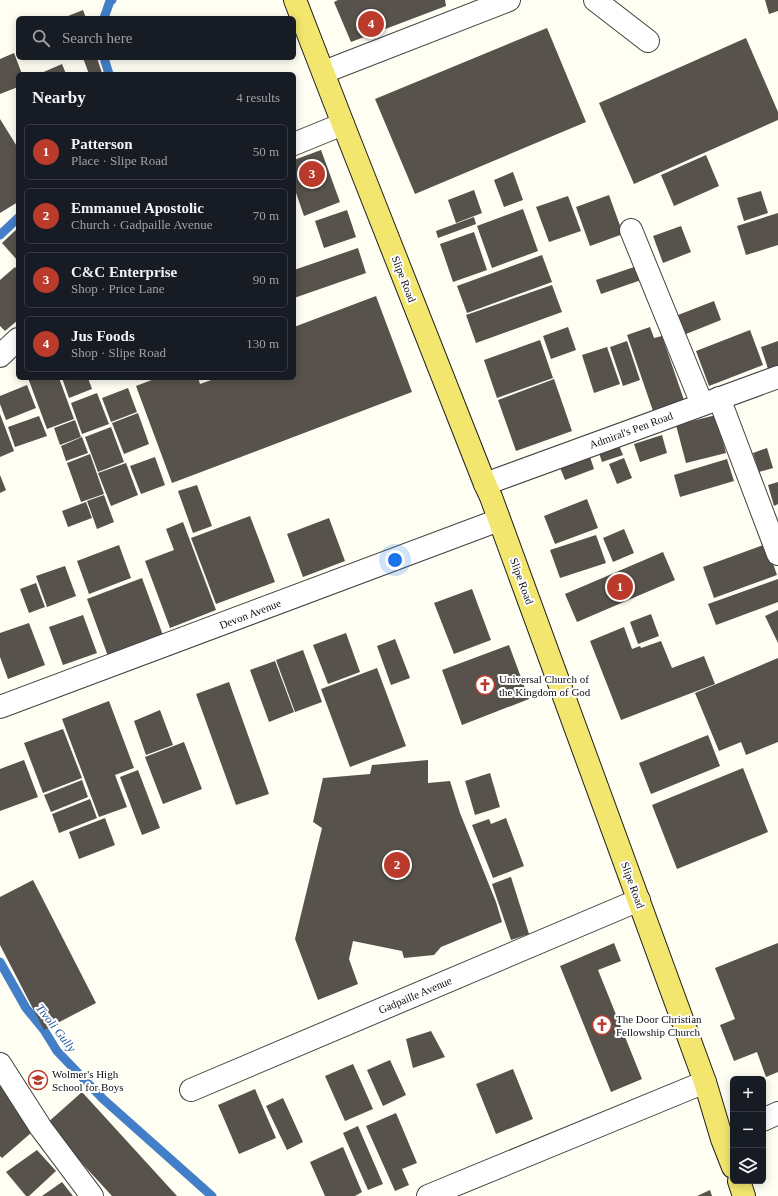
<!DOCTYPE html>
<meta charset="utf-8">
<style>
:root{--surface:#171b24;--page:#20242c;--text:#f1f3f6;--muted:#9ea1a6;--line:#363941;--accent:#ba3b2c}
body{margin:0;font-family:Georgia,serif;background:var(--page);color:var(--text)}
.controls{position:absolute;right:12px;bottom:12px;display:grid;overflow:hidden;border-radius:6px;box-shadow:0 2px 10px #0003}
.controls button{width:36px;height:36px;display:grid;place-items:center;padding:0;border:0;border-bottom:1px solid var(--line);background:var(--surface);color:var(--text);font:20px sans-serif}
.you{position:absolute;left:395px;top:560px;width:14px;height:14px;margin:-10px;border:3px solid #fff;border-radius:50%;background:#1a73e8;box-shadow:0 0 0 6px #1a73e833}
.badge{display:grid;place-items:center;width:26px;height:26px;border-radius:50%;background:var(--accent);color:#fff;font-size:13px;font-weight:700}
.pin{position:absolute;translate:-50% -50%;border:2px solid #fff;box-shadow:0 1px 4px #0006}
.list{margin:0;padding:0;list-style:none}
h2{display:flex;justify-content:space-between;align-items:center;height:52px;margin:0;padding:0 16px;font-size:17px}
h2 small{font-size:13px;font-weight:400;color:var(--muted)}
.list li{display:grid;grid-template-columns:26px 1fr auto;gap:12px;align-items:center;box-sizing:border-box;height:56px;margin:0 8px 8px;padding:0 8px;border:1px solid var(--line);border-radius:6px}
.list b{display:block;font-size:15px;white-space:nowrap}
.list p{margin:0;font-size:13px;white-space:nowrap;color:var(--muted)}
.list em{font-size:13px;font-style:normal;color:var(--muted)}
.icon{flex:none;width:22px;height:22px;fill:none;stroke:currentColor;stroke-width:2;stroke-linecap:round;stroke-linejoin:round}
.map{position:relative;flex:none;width:778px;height:1196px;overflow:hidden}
.search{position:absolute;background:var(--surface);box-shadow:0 2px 10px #0003;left:16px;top:16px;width:280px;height:44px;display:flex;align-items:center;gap:10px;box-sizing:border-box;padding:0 14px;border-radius:6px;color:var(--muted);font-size:15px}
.panel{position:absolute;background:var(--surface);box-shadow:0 2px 10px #0003;left:16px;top:72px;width:280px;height:308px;border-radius:6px}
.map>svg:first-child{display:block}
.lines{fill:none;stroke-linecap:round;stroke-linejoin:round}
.stream{stroke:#437fc8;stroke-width:9}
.building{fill:#58524c}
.minor-casing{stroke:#424242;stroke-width:24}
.major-casing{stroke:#202020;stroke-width:24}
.minor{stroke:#fff;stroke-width:22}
.major{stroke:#f2e66e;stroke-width:22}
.labels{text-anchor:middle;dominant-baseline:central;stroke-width:4;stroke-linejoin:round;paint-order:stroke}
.street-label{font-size:11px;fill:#0f0f0f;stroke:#fff}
.poi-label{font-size:11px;fill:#0f0f0f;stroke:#fff;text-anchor:start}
.water-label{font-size:12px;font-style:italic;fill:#1d529d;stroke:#fff}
</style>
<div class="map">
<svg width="778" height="1196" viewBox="0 0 778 1196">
<rect width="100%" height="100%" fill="#fefef2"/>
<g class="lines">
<g class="stream">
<path d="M104 18 110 1 112 0"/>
<path d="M104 58 109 74"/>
<path d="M0 235 18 218"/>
<path d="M0 962 26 1008 44 1030 57 1051 103 1099 212 1196"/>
</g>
</g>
<g class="building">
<path d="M338 0H445L446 6 351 42 334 2Z"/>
<path d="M765 0H778V11L769 14Z"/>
<path d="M83 10 86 18H63Z"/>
<path d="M547 28 586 122 415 194 375 99Z"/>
<path d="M746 38 778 112V120L634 184 599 103Z"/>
<path d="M14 53 22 74H18V87L0 94V59Z"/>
<path d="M83 58H97L102 73 89 74Z"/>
<path d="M62 64 66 74H39Z"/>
<path d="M0 119 18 148V202L0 213Z"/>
<path d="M321 150 340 202 304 216 294 187V160Z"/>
<path d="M706 155 719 186 674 206 661 175Z"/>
<path d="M513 172 523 200 504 207 494 180Z"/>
<path d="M474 190 482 213 456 223 448 200Z"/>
<path d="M761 191 768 213 744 221 737 198Z"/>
<path d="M609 195 623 234 590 246 576 207Z"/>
<path d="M568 196 581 231 549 242 536 207Z"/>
<path d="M523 209 538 251 492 268 477 226Z"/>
<path d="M347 210 356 237 324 248 315 221Z"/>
<path d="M778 213V245L746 255 737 226Z"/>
<path d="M474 217 476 224 438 238 436 231Z"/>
<path d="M681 226 691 252 663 263 653 236Z"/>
<path d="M18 228V261L2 243Z"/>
<path d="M474 232 487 270 453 282 440 244Z"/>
<path d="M358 248 366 273 294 298V270Z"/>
<path d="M542 255 552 282 467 313 457 286Z"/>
<path d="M640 265 644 279 601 294 596 280Z"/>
<path d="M15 267 18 271V320L5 331 0 326V280Z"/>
<path d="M552 285 562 312 476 343 466 315Z"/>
<path d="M376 296 412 392 172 483 136 386 157 378H198L200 384 217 378H294V327Z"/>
<path d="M714 301 721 320 686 334 678 315Z"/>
<path d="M568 327 576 350 551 359 543 336Z"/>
<path d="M650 327 654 338 662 336 684 400 653 411 627 335Z"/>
<path d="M750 330 763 365 709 386 696 351Z"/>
<path d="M540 340 553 378 497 398 484 360Z"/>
<path d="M627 341 640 380 623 386 610 347Z"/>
<path d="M778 341V369L769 372 761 347Z"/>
<path d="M607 347 620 384 594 393 582 355Z"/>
<path d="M28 378H59L74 419 47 429Z"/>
<path d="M62 378H88L92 389 69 398Z"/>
<path d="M554 379 572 431 516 451 498 400Z"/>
<path d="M27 385 36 408 6 420 0 404V396Z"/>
<path d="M128 388 137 412 111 422 102 398Z"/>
<path d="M97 393 109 424 82 434 71 403Z"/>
<path d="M138 413 149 444 124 454 112 423Z"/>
<path d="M0 414 14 451 0 457Z"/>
<path d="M716 415 726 453 686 463 676 425Z"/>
<path d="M39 416 47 436 15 447 8 427Z"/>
<path d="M75 420 81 437 60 445 54 428Z"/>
<path d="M111 427 124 462 98 472 85 437Z"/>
<path d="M662 435 667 453 640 462 634 444Z"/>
<path d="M82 437 88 453 66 461 61 446Z"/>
<path d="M618 443 623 455 602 462 598 450Z"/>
<path d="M767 448 773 468 759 472 753 453Z"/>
<path d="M90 454 104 494 81 502 67 463Z"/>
<path d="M589 454 594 469 565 480 559 465Z"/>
<path d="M155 457 165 485 141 494 130 466Z"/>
<path d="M624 458 632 478 617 484 609 464Z"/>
<path d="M727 459 734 481 680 497 674 475Z"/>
<path d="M126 463 138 495 111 506 98 473Z"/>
<path d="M0 475 6 490 0 493Z"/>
<path d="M778 482V504L774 506 768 485Z"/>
<path d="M197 485 212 526 193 533 178 491Z"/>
<path d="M104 495 114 522 97 529 87 501Z"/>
<path d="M587 499 598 528 555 544 544 516Z"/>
<path d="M86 502 92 518 68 527 62 511Z"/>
<path d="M250 516 275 582 216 604 191 538Z"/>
<path d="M329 518 345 561 303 577 287 534Z"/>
<path d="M183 522 216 610 170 628 145 561 174 550 166 529Z"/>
<path d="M624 529 634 553 613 562 603 538Z"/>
<path d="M596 535 606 563 560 578 550 550Z"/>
<path d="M766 544 777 575 714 598 703 567Z"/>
<path d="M119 545 131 578 89 594 77 561Z"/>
<path d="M663 552 675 580 577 622 565 594Z"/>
<path d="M65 566 76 596 47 607 36 576Z"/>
<path d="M142 578 164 638 109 659 87 599Z"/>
<path d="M778 579V602L716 625 708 604Z"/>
<path d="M36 583 45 607 29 613 20 589Z"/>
<path d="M472 589 491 640 454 654 434 603Z"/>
<path d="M778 610V643L765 616Z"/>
<path d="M651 614 659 636 638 644 630 622Z"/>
<path d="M83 615 97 653 63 665 49 627Z"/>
<path d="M29 623 45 665 8 679 0 657V633Z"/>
<path d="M624 627 632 649 640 646 641 648 661 641 672 668 704 656 715 684 621 720 590 641Z"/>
<path d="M346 633 360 672 328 684 313 645Z"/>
<path d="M395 639 410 678 391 685 377 646Z"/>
<path d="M509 645 529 699 462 725 442 670Z"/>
<path d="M303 650 322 702 295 712 276 660Z"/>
<path d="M778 658V742L746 755 741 742 719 751 695 693Z"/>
<path d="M275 661 294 712 269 722 250 670Z"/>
<path d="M377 668 406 746 350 767 321 689Z"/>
<path d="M229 682 269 794 236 805 196 694Z"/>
<path d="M109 701 134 768 115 775 127 807 99 817 62 719Z"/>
<path d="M160 710 173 745 146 755 134 721Z"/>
<path d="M63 729 82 778 43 793 24 743Z"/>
<path d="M708 735 720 766 651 794 639 763Z"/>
<path d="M184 742 202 789 163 804 145 757Z"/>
<path d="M24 760 38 797 0 811V769Z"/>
<path d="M428 760V783L450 781 460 813 496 902 502 922 441 947 434 955 404 958 402 951 353 941 349 959 358 984 318 1000 295 939 322 828 313 822 323 778 370 774 372 765Z"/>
<path d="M743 768 768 832 677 869 652 805Z"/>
<path d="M138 770 160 828 142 835 120 777Z"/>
<path d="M490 773 500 807 475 815 465 781Z"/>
<path d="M82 780 88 797 51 812 44 795Z"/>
<path d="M90 799 97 818 59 833 52 814Z"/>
<path d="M105 818 115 845 79 859 69 832Z"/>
<path d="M506 818 524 866 493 878 472 825 489 819 491 824Z"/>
<path d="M511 877 529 934 511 940 492 884Z"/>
<path d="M33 880 96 1003 44 1030 0 945V897Z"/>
<path d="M614 943 621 961 598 970 642 1079 611 1092 560 966Z"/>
<path d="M778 943V1072L766 1077 757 1052 734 1061 720 1025 735 1019 715 968Z"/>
<path d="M431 1031 445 1057 413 1068 406 1039Z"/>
<path d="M390 1060 406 1095 383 1106 367 1070Z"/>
<path d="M353 1064 373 1109 345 1121 325 1076Z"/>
<path d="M513 1069 533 1119 496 1134 476 1084Z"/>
<path d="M0 1082 38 1127 2 1158 0 1156Z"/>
<path d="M255 1089 276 1138 239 1154 218 1105Z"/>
<path d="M82 1092 177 1196H112L46 1124Z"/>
<path d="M283 1098 303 1142 287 1150 266 1106Z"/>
<path d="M396 1113 417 1163 402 1169 409 1185 395 1191 366 1126Z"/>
<path d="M358 1126 383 1184 368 1190 343 1133Z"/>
<path d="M343 1147 362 1192 355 1196H325L310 1162Z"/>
<path d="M37 1150 56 1171 29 1196H26L6 1172Z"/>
<path d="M62 1182 73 1196H42Z"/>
<path d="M710 1190 712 1196H697Z"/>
</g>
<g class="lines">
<g class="minor-casing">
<g id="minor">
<path d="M595 0 648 41"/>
<path d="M324 72 509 0"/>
<path d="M294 144 343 124"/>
<path d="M631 230 702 404"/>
<path d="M0 356 18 339"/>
<path d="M719 398 778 554"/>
<path d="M485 484 778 377"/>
<path d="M0 707 499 520"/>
<path d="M0 1064 41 1128 92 1196"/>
<path d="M191 1090 639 900"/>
<path d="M763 1120 778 1113"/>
<path d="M428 1196 705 1082"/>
</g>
</g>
<g class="major-casing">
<g id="major">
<path d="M295 0 343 124 485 484 491 497 705 1082 722 1139 733 1167"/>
<path d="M739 1181 744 1196"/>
</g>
</g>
<use href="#minor" class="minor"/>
<use href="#major" class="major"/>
</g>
<defs>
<g id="church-ring" transform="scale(1)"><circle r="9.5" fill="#fff" stroke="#ba3b2c" stroke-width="1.5"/><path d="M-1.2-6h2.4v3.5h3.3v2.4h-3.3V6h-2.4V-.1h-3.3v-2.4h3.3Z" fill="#ba3b2c"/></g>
<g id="school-ring" transform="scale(1)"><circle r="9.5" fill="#fff" stroke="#ba3b2c" stroke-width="1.5"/><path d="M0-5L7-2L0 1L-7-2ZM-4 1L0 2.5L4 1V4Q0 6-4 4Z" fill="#ba3b2c"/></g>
</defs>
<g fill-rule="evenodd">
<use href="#church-ring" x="485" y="685"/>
<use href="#church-ring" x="602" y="1025"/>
<use href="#school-ring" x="38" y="1080"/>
</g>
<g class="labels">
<g class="street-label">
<text transform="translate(404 279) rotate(69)">Slipe Road</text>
<text transform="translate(631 430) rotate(-20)">Admiral's Pen Road</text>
<text transform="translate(522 581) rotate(70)">Slipe Road</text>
<text transform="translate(250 614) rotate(-21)">Devon Avenue</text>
<text transform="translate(633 885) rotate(70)">Slipe Road</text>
<text transform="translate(415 995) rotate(-23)">Gadpaille Avenue</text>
</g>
<g class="poi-label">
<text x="499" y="679">Universal Church of<tspan x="499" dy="13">the Kingdom of God</tspan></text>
<text x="616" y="1019">The Door Christian<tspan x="616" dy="13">Fellowship Church</tspan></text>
<text x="52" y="1074">Wolmer's High<tspan x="52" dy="13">School for Boys</tspan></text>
</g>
<g class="water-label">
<text transform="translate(56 1028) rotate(52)">Tivoli Gully</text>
</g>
</g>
</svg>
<div class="controls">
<button>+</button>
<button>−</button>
<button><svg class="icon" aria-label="layers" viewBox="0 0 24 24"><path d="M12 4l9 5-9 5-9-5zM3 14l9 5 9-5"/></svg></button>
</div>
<div class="you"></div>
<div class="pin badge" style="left:620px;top:587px">1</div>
<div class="pin badge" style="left:397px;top:865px">2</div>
<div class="pin badge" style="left:312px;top:174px">3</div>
<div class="pin badge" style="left:371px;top:24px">4</div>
<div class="search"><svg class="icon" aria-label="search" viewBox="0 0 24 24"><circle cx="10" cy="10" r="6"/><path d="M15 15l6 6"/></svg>Search here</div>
<section class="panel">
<h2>Nearby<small>4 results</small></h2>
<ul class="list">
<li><span class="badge">1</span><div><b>Patterson</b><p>Place · Slipe Road</p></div><em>50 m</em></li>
<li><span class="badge">2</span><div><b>Emmanuel Apostolic</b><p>Church · Gadpaille Avenue</p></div><em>70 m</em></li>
<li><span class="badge">3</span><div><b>C&amp;C Enterprise</b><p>Shop · Price Lane</p></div><em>90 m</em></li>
<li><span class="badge">4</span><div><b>Jus Foods</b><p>Shop · Slipe Road</p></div><em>130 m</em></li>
</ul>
</section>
</div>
